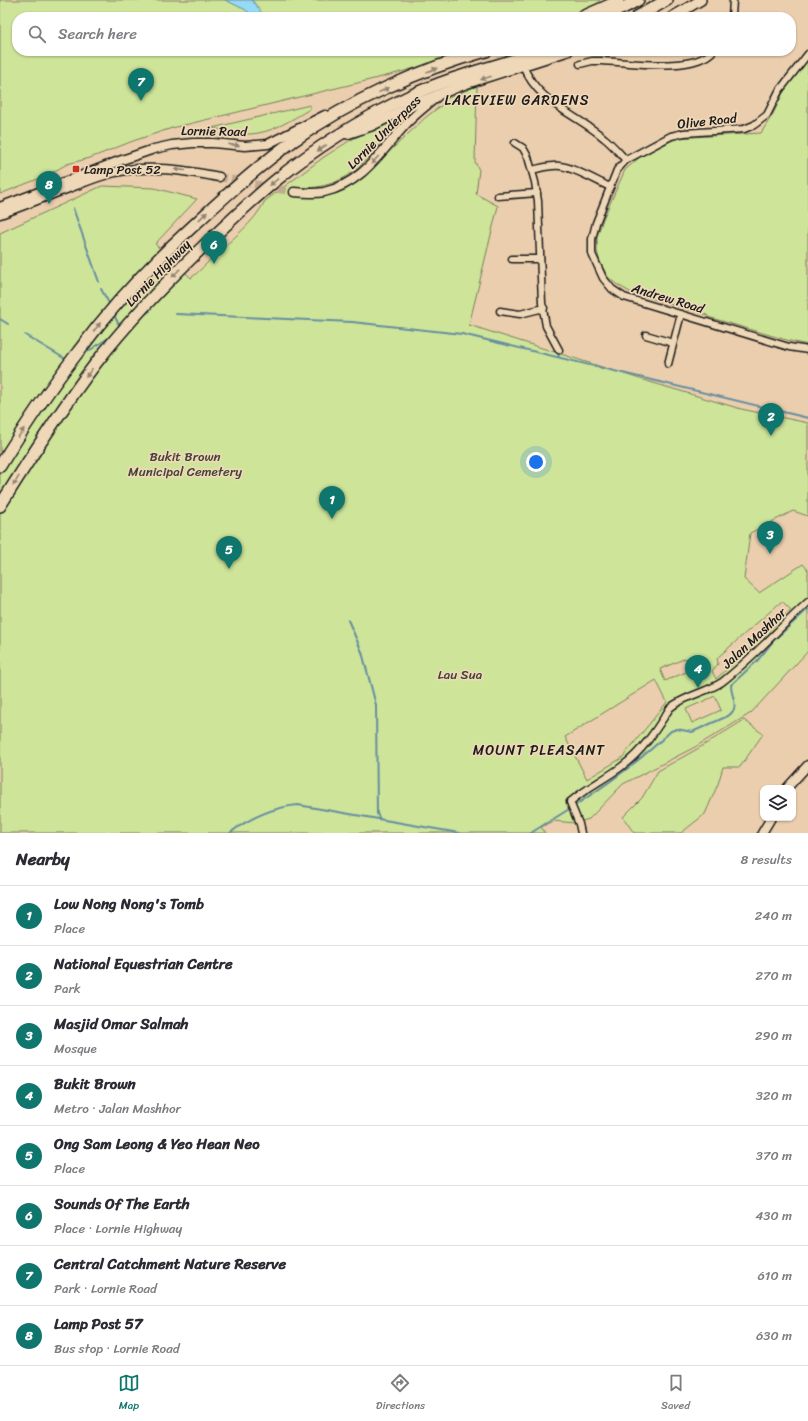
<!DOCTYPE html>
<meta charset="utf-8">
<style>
:root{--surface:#fff;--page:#f7f7f7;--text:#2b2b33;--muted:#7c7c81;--line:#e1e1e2;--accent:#0f766e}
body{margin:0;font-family:Sriracha,sans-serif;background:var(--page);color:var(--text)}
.controls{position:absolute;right:12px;bottom:12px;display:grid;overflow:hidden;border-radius:8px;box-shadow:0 1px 3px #0004}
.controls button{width:36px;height:36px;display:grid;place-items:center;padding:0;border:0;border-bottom:1px solid var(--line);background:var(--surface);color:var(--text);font:20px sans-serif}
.you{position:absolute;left:536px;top:462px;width:14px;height:14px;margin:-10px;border:3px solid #fff;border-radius:50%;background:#1a73e8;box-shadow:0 0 0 6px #1a73e833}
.badge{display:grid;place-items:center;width:26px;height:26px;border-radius:50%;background:var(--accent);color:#fff;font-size:13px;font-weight:700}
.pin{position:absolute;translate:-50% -33px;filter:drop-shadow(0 1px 2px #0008)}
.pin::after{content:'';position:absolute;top:21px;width:14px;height:12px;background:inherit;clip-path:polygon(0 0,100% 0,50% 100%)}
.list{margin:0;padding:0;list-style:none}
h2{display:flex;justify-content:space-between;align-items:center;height:52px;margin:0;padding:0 16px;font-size:17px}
h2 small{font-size:13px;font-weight:400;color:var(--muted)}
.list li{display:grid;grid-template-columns:26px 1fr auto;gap:12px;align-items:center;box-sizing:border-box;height:60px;padding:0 16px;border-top:1px solid var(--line)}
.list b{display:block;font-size:15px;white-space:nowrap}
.list p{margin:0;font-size:13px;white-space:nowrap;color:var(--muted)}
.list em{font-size:13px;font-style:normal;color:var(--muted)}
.icon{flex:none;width:22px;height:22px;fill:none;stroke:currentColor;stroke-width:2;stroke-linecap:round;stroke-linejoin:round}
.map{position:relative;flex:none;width:808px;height:833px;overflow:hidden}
.search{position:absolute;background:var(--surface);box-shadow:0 1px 3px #0004;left:12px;right:12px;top:12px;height:44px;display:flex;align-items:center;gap:10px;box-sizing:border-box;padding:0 14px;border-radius:16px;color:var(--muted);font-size:15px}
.sheet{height:532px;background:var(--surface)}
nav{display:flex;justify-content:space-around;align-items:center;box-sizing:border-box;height:56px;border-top:1px solid var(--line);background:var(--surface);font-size:11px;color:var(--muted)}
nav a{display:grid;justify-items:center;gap:2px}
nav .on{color:var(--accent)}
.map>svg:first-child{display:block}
.green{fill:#cee499;stroke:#75805a;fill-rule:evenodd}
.water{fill:#96daf8;stroke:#658ea0}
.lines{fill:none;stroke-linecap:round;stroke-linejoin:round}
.stream{stroke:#658ea0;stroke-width:2}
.secondary-tunnel{stroke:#c2aa90;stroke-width:8;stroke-dasharray:8 4;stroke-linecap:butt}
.street-casing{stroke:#1c1c1c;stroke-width:9}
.secondary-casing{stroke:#1c1c1c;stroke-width:11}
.primary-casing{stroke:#1c1c1c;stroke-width:12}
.highway-casing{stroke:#1c1c1c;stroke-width:14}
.street{stroke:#efd8b8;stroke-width:6}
.secondary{stroke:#efd8b8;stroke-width:8}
.primary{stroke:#efd8b8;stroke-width:9}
.highway{stroke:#efd8b8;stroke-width:11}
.oneway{fill:#908372}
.poi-dot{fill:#c8321e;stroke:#efd8b8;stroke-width:1.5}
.labels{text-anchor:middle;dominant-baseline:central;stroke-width:3.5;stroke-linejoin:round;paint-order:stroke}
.street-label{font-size:13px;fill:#1c1c1c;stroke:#efd8b8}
.poi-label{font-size:13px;fill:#1c1c1c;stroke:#efd8b8;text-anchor:start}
.park-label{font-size:13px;fill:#404435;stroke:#efd8b8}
.neighbourhood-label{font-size:14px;letter-spacing:1px;fill:#1c1c1c;stroke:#efd8b8}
</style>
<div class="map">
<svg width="808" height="833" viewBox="0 0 808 833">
<rect width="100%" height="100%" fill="#ebcead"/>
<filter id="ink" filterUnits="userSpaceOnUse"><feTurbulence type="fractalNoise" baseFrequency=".025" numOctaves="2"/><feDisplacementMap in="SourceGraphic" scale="8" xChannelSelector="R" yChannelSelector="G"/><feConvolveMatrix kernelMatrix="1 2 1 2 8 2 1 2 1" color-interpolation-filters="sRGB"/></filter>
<g filter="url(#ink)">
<g class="green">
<path d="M0 0H600L596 5 568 17H17V51H469L450 58 390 75 172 128 133 141 90 158 67 164 48 175 0 194Z"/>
<path d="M808 60V345L790 341 708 317 707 315 630 292 616 284 608 277 600 262 597 251V237L603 219 625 170 640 157 677 138 761 133 773 114 784 91Z"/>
<path d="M477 86 475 162 479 170 476 194 498 206 469 325 643 380 741 409 808 423V516L793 511 750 533 744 579 759 593 803 564 808 570V651L751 713 695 747 623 784 589 819 575 823 554 821 541 827 545 833H0V233L102 186 154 188 197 199 155 244 191 278C200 271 207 263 215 255 233 238 254 223 265 201L324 157 349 141 418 105 359 167C340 184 319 189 294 188L293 196 310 197 342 190 355 183 367 173 426 117 442 105 448 98ZM782 601 791 610 716 679 712 671 718 664 717 658ZM686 658 691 670 665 681 660 669ZM656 680 667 702 622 758 587 779 565 737ZM715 696 721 710 692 723 686 709Z"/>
<path d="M310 105V109C291 120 272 133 250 134 238 134 224 130 212 128Z"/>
<path d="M744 720 763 734 740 767H723L718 784 705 814 681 833H634L623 817 642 798 658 771 699 748Z"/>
</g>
<path class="water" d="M225 0H252L265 17H255L244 9Z"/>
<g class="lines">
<g class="stream">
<path d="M73 208 99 282"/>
<path d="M101 289 110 305"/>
<path d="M113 313 120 327"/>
<path d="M176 314 352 322 462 334 808 418"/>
<path d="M142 316 150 311"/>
<path d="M0 319 8 324"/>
<path d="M546 333 559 356"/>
<path d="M25 335 67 360"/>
<path d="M81 356 113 335"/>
<path d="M348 620 362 652 376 705 377 814 380 819"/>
<path d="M230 833C249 818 274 807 298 805L459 833"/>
<path d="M531 833C546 823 562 814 577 804 611 782 642 759 671 731L677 729 692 732 728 716C741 707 731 698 731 685L757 661 774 640 808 609"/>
</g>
<path class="secondary-tunnel" d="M219 177 294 192"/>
<g class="street-casing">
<g id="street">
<path d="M732 17 733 0"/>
<path d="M808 54 779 91 767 115 754 125 744 129 684 133 671 136 626 160 617 170 596 223 592 239V254L603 278 612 289 624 297 789 347 808 350"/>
<path d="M580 64 592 61H601C629 62 693 73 713 51"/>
<path d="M523 65C537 103 576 114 604 138 612 144 619 153 626 160"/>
<path d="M515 143 523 148 528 157 535 182 538 201 542 303 546 326 559 350"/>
<path d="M532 170C541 168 550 165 560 166 573 167 597 181 610 187"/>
<path d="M498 196 537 193"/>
<path d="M512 259H540"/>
<path d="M500 311 520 314 544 308"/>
<path d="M646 335 673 343"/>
<path d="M668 364 681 314"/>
<path d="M581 833 579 824 570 802C586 788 605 779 621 767 643 751 656 730 670 708 685 695 706 693 722 682 753 658 779 628 808 602"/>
</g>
</g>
<g class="secondary-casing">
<g id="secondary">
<path d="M294 192C304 193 314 194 324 192 364 183 383 148 409 121 418 112 427 105 437 97"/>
<path d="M0 207 119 161 154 149 172 145 193 143H213L245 146 268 144 325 115"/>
<path d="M0 214C22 206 44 197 66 189 82 183 98 176 115 172 150 165 184 170 219 177"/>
<path d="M787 788 808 765"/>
<path d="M762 833 771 818"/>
</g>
</g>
<g class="primary-casing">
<g id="primary">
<path d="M580 17 619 0"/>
<path d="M672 17 701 0"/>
<path d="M347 134 371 126 420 102 465 84 568 51"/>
</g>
</g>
<g class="highway-casing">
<g id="highway">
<path d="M599 17 623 8 638 0"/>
<path d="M637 17 667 0"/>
<path d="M0 466C24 427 50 388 78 352 112 306 151 264 193 226 225 196 257 167 293 141 350 101 420 69 486 51"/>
<path d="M0 506C30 458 61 409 96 363 130 319 169 279 210 240 231 220 252 200 275 181 314 149 362 119 408 97 451 76 498 66 543 51"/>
</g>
</g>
<use href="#street" class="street"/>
<use href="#secondary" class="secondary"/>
<use href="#primary" class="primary"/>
<use href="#highway" class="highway"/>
</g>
<defs><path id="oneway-solid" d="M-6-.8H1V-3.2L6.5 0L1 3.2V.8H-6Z"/></defs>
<g class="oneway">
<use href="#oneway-solid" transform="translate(432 70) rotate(-20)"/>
<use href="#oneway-solid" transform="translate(486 78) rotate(162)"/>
<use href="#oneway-solid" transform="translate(384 90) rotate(-25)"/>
<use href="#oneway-solid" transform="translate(234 145) rotate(6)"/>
<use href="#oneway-solid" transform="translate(322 148) rotate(146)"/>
<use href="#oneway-solid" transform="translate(375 160) rotate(132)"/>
<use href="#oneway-solid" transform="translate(180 170) rotate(-175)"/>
<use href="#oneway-solid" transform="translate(274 182) rotate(141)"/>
<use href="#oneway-solid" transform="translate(203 216) rotate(-43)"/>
<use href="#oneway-solid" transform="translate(176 273) rotate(135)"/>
<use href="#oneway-solid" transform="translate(97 327) rotate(-51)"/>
<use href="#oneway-solid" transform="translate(89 373) rotate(126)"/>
<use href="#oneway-solid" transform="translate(21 433) rotate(-56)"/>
<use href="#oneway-solid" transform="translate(16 481) rotate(122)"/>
</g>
</g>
<rect class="poi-dot" x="72" y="165" width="8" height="8" rx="2"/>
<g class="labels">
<g class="street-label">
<text transform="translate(707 121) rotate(-6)">Olive Road</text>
<text transform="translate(214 131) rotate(1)">Lornie Road</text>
<text transform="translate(384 132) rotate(-45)">Lornie Underpass</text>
<text transform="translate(158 273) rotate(-46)">Lornie Highway</text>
<text transform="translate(668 298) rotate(17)">Andrew Road</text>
<text transform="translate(754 638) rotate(-43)">Jalan Mashhor</text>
</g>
<g class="poi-label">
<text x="84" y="169">Lamp Post 52</text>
</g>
<g class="park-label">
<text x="185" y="456">Bukit Brown<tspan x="185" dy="15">Municipal Cemetery</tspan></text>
<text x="460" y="674">Lau Sua</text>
</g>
<g class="neighbourhood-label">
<text x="517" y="100">LAKEVIEW GARDENS</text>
<text x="539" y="750">MOUNT PLEASANT</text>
</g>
</g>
</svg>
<div class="controls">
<button><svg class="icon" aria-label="layers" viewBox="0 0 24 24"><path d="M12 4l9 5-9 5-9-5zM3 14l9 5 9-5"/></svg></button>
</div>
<div class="you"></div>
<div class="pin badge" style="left:332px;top:519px">1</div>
<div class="pin badge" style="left:771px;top:436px">2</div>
<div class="pin badge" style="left:770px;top:554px">3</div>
<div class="pin badge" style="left:698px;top:688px">4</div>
<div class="pin badge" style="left:229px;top:569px">5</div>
<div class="pin badge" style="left:214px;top:264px">6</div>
<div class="pin badge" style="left:141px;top:101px">7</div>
<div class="pin badge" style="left:49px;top:204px">8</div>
<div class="search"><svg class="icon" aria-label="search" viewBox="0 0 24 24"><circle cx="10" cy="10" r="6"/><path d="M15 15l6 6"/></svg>Search here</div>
</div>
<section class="sheet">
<h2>Nearby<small>8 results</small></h2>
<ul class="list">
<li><span class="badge">1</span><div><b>Low Nong Nong's Tomb</b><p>Place</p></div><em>240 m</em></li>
<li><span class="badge">2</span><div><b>National Equestrian Centre</b><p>Park</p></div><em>270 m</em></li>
<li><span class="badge">3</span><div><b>Masjid Omar Salmah</b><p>Mosque</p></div><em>290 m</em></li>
<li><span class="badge">4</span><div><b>Bukit Brown</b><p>Metro · Jalan Mashhor</p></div><em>320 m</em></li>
<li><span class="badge">5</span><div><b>Ong Sam Leong &amp; Yeo Hean Neo</b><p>Place</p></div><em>370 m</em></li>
<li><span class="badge">6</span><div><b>Sounds Of The Earth</b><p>Place · Lornie Highway</p></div><em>430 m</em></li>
<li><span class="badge">7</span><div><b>Central Catchment Nature Reserve</b><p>Park · Lornie Road</p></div><em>610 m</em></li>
<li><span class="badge">8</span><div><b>Lamp Post 57</b><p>Bus stop · Lornie Road</p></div><em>630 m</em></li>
</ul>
</section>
<nav>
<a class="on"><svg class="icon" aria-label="map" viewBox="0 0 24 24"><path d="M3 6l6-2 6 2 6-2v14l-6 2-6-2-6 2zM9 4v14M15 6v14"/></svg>Map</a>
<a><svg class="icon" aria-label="directions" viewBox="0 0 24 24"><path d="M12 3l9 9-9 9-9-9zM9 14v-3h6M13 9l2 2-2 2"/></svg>Directions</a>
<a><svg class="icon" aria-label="saved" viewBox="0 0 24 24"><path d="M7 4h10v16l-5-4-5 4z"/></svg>Saved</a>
</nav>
